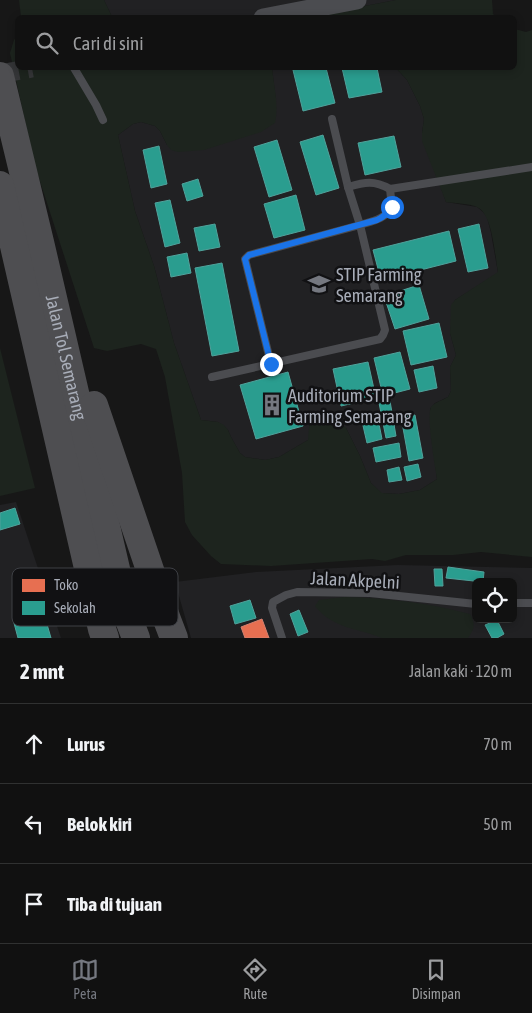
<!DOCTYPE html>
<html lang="id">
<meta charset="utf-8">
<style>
:root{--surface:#111;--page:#1e1f1f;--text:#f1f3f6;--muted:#9c9d9f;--line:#303131;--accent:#757880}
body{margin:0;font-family:"Asap Condensed",sans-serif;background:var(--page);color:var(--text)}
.controls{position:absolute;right:15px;bottom:15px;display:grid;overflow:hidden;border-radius:8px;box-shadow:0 2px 8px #0003}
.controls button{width:45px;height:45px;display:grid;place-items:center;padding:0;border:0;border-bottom:1px solid var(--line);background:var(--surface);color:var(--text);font:25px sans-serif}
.stop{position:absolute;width:15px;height:15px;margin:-11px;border:4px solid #1a73e8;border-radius:50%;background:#fff}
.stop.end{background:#1a73e8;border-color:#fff;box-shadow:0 1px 5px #0008}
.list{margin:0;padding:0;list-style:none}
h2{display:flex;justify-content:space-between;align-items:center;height:65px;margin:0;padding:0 20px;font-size:21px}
h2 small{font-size:16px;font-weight:400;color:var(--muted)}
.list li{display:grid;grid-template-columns:32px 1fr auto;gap:15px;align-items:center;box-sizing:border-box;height:80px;padding:0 20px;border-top:1px solid var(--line)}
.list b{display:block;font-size:19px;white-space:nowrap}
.list em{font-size:16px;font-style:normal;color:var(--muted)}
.icon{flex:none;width:28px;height:28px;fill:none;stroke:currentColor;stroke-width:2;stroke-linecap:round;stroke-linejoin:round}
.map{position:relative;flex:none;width:532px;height:638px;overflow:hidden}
.search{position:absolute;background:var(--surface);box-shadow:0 2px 8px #0003;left:15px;right:15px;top:15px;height:55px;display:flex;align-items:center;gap:12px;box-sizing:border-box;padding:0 18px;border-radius:8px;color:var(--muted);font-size:19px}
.sheet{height:305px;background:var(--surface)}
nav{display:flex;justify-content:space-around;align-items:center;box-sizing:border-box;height:70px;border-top:1px solid var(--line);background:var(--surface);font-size:14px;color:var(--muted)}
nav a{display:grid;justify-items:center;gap:2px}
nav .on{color:var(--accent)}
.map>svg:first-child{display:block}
.built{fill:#212123;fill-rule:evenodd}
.green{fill:#1d241e}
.shops{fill:#e76f51;stroke:#d48270}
.schools{fill:#2a9d8f;stroke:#50a29b}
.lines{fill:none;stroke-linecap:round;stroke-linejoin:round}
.tertiary-tunnel{stroke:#343537;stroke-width:19;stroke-dasharray:19 9;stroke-linecap:butt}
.service{stroke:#4b4c50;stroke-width:8}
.tertiary{stroke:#4b4c50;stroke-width:19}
.motorway{stroke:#4e4e51;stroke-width:28}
.route{stroke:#1a73e8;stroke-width:6}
.labels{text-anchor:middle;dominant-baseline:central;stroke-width:5;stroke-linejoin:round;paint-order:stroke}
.poi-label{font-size:18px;fill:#a8adb8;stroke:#111113;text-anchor:start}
.street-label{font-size:18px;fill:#a8adb8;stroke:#111113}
.key{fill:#111113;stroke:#3e4045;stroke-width:1}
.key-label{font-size:14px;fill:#a8adb8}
</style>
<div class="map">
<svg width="532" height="638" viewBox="0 0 532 638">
<rect width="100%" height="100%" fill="#171717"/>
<g class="built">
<path d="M104 0H396L302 18 112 17Z"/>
<path d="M272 68H396L407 80 420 106 424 119 422 133 446 202 477 207 483 212 487 217 491 233 498 273 455 300 450 333 456 355 450 367 451 391 448 397 435 403 430 409V423L437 479 420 490 399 494 381 493 371 483 360 456 346 428 308 440 279 457 265 460 245 457 240 453 231 437 228 430 218 422 201 420 174 343 154 266 135 211 118 135 133 124 141 122 155 126 160 131 167 145 276 117V102Z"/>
<path d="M16 502 61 638H0V505Z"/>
<path d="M398 565 532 568V638H191L175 582 256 572ZM476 582H513V619H476Z"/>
</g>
<g class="green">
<path d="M19 0H104L112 17H21Z"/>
<path d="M396 0H492L493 14 496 17 302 18Z"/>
<path d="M515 29 526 32 532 30V557L481 552 453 555H406L385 561 372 559 271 566 221 564 211 556 192 535 185 522 182 473 165 377 156 349 141 344 107 351 94 348 35 166 10 53 14 40 17 36 18 68H272C274 86 279 105 275 123L261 132 204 150 178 152 171 150 167 145 160 131 155 126 141 122 133 124 118 135 135 211 154 266 174 343 201 420 218 422 224 425 228 430 231 437 240 453 245 457 265 460 279 457 308 440 310 415 322 413 329 414 335 418 346 428 360 456 371 483 382 493 399 494 420 490 437 479C435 466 426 416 431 407 435 402 443 400 448 397L451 391 450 367 456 355 450 333 451 305 455 300 461 296 498 272C495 257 493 214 477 207 471 204 454 203 446 202L422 141V133L424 119 420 106 407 80 396 68H514Z"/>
<path d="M0 348 35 488 0 496Z"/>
<path d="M344 597C387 598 429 603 470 614 476 624 474 630 468 638H382C358 628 333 629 315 606L319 600Z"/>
</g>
<path class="shops" d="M262 619 269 638H245L241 627Z"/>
<g class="schools">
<path d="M303 68H326L335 103 303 111 293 70Z"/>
<path d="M342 68H377L382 92 349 98Z"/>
<path d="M323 135 339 188 316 195 300 142Z"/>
<path d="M394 136 401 167 365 175 358 143Z"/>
<path d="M277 140 292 190 269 197 254 147Z"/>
<path d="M159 146 167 184 151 188 143 150Z"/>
<path d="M198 179 203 196 187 201 182 184Z"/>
<path d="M296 195 305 230 274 238 264 204Z"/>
<path d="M170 200 180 243 165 247 155 203Z"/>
<path d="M215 224 220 247 199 251 194 228Z"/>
<path d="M479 224 488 268 468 272 458 229Z"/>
<path d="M449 231 456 261 381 280 373 250Z"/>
<path d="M187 253 191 273 171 277 167 257Z"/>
<path d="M222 263 239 351 212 356 195 268Z"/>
<path d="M419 285 429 319 395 329 384 296Z"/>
<path d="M439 323 447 357 411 365 403 331Z"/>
<path d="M400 352 410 389 383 396 374 358Z"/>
<path d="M368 362 376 398 341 406 333 369Z"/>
<path d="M433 366 437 388 419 392 414 370Z"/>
<path d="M288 372 303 426 256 439 240 385Z"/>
<path d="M390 401 396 436 386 438 379 403Z"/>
<path d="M377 414 382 439 367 443 361 417Z"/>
<path d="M415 415 423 458 409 461 401 417Z"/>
<path d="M399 443 401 457 376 462 373 448Z"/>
<path d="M418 464 421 477 407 481 404 467Z"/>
<path d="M399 467 402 480 389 482 387 470Z"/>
<path d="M15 508 20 524 0 530V513Z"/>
<path d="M448 567 484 572 483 582 446 578Z"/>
<path d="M434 569H442L443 586H435Z"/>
<path d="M250 600 256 618 235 624 230 606Z"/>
<path d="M299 610 308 632 298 636 290 614Z"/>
<path d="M44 614 51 638H18L14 623Z"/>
<path d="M497 620 504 634 497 638H492L485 625Z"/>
</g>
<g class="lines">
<path class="tertiary-tunnel" d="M0 74 32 68"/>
<g class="service">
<path d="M74 68 96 105 103 120"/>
<path d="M332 119 348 187"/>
<path d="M271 364 245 259 249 255 360 225 348 187C365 182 374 180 390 189"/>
<path d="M212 377 380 339 383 335 385 330 360 225C373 221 385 219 392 207L390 189 532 167"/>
<path d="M513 603H532"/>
<path d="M282 638 272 608 273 602 286 595 297 592 370 593 476 604"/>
</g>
<path class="tertiary" d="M263 18 357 0"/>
<g class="motorway">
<path id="s1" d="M0 76 40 242 126 612 136 638"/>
<path d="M0 185 102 629 105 638"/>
<path d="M94 405 166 617 174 638"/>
</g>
</g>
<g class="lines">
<path class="route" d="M271 364 245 259 249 255 377 220C384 217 388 213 392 207"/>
</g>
<defs>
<g id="university-bare" transform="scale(1.725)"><path d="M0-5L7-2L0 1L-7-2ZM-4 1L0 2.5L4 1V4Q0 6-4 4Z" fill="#757880" stroke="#111113" stroke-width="2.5" paint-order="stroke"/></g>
<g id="building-bare" transform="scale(1.725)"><path d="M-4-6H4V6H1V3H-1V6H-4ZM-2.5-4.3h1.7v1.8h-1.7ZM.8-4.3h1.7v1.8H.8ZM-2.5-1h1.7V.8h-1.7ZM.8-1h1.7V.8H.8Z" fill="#757880" stroke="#111113" stroke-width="2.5" paint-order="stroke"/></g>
</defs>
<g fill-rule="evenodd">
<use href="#university-bare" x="319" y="284"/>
<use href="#building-bare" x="272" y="405"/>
</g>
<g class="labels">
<g class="poi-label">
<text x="336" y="274">STIP Farming<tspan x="336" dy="21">Semarang</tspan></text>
<text x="288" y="395">Auditorium STIP<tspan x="288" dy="21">Farming Semarang</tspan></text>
</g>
<g class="street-label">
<text stroke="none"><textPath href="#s1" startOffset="289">Jalan Tol Semarang</textPath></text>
<text transform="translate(355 580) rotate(3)">Jalan Akpelni</text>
</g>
</g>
<rect x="12" y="568" width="166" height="58" rx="8" class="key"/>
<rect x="22" y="579" width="23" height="13" fill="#e76f51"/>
<rect x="22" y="601" width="23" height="14" fill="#2a9d8f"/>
<g class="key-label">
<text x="54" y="590">Toko</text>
<text x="54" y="613">Sekolah</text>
</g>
</svg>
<div class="controls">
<button><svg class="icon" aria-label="locate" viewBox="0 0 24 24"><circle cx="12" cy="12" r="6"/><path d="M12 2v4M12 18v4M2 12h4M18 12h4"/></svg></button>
</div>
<div class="stop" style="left:392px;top:207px"></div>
<div class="stop end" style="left:271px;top:364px"></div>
<div class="search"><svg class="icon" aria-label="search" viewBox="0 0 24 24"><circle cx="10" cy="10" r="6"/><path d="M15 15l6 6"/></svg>Cari di sini</div>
</div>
<section class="sheet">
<h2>2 mnt<small>Jalan kaki · 120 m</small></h2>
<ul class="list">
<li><svg class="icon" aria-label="ahead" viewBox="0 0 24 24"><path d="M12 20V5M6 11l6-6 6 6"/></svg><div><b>Lurus</b></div><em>70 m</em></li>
<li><svg class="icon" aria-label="left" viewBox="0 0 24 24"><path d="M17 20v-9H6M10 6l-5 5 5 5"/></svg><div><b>Belok kiri</b></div><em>50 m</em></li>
<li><svg class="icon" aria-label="arrive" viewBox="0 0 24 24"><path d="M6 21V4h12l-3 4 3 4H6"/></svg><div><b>Tiba di tujuan</b></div></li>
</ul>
</section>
<nav>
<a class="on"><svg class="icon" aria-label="map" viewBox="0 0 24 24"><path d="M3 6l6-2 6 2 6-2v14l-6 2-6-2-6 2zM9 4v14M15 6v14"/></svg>Peta</a>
<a><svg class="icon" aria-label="directions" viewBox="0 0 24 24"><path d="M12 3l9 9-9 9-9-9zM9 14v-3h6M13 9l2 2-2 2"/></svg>Rute</a>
<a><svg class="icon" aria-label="saved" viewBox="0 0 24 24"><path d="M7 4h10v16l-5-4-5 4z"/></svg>Disimpan</a>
</nav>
